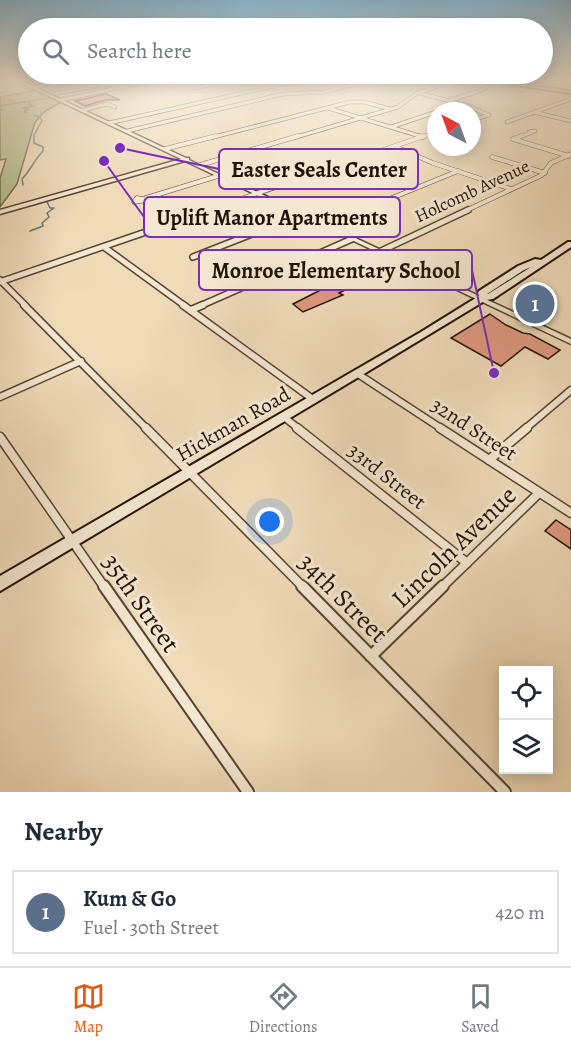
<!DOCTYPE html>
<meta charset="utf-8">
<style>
:root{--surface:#fff;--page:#f2f2f3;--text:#1f2937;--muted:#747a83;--line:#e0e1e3;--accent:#ea580c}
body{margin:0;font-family:Alegreya,serif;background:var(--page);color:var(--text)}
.controls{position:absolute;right:18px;bottom:18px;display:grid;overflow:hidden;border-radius:0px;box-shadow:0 3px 15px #0003}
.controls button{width:54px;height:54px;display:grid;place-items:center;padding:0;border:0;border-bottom:2px solid var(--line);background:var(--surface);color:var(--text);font:30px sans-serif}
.compass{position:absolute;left:427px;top:102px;width:54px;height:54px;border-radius:50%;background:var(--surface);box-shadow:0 3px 15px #0003;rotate:319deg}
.you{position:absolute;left:270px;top:522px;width:21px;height:21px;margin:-15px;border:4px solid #fff;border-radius:50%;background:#1a73e8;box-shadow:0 0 0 9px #1a73e833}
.badge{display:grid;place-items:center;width:39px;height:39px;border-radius:50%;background:var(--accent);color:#fff;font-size:20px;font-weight:700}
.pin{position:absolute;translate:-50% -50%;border:3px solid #fff;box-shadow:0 2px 6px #0006}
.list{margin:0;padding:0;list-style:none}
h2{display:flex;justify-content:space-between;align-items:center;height:78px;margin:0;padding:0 24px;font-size:26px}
h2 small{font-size:20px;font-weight:400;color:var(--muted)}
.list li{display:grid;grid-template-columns:39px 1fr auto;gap:18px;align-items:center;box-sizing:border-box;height:84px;margin:0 12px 12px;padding:0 12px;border:2px solid var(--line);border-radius:0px}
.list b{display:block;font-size:22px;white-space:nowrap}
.list p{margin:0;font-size:20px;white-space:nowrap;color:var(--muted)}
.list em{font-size:20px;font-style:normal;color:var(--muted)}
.icon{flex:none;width:33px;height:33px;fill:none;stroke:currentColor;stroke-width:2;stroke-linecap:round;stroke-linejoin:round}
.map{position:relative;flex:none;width:571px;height:792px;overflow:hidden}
.search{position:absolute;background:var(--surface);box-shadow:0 3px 15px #0003;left:18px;right:18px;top:18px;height:66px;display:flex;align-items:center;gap:15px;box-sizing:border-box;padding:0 21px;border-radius:33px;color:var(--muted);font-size:22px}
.sheet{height:174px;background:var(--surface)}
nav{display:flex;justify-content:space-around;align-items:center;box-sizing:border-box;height:84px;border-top:2px solid var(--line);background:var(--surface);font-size:16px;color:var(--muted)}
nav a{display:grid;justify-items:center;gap:3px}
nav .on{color:var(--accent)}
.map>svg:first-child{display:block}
.green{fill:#b7c191;stroke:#6e6a4c;stroke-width:1.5}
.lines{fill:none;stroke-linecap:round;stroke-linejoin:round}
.stream{stroke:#6b776b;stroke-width:1.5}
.building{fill:#df9980;stroke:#241206;stroke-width:1.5}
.minor-far5-casing{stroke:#574433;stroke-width:4.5}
.minor-far4-casing{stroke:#574433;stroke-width:5}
.minor-far3-casing{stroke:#574433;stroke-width:8}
.minor-far2-casing{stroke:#574433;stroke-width:9}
.minor-far1-casing{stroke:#574433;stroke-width:11}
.minor-casing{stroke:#574433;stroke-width:14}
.tertiary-casing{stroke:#574433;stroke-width:3}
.secondary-casing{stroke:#241206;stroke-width:4}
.primary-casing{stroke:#241206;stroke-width:4}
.minor-far5{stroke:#f5e8d2;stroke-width:3}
.minor-far4{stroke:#f5e8d2;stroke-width:4}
.minor-far3{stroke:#f5e8d2;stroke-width:5}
.minor-far2{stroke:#f5e8d2;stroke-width:6}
.minor-far1{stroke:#f5e8d2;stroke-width:8}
.minor{stroke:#f5e8d2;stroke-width:10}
.tertiary{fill:#f5e8d2;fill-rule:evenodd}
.secondary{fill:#f5e8d2;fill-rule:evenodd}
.primary{fill:#e8be7c;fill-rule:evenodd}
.labels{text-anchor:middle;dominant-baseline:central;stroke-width:6;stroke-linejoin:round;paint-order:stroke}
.far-street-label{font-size:18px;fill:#241206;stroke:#f5e8d2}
.street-label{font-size:21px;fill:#241206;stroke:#f5e8d2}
.near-street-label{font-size:26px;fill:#241206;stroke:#f5e8d2}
.leader{fill:none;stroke:#7b2cbf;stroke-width:2}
.callout-dot{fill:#7b2cbf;stroke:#f5e8d2;stroke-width:2}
.callout{fill:#f5e8d2;stroke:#7b2cbf;stroke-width:2}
.callout-label{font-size:22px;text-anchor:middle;font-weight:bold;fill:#241206}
</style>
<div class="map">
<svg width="571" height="792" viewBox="0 0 571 792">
<rect width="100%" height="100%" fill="#f0dbb9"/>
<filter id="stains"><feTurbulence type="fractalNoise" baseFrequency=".00333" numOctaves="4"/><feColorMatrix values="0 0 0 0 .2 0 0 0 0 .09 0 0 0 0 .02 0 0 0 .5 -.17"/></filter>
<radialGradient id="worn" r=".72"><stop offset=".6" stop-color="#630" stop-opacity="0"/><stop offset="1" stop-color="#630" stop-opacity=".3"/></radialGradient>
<path class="green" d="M37 90 61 102 44 112 35 122 17 184 0 207V178L6 159 0 160V97Z"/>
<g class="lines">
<g class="stream">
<path d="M58 95 97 88 96 85 100 82 128 80"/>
<path d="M0 106 49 98"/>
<path d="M0 110H3L0 111"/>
<path d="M27 113 24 112 28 109 22 108 34 106 29 104 30 102"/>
<path d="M23 185 22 179C31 170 34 160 43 151V147L34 143V135L42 121 40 117 34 115"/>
<path d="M30 231 43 226 42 223 49 217 47 213 54 208H50L47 202"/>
</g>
</g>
<g class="building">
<path d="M106 94 120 100H106L85 106 75 101Z"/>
<path d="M352 274 365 280 339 293 343 295 303 312 293 304Z"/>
<path d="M490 314 506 325 523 333 530 334 560 350 548 359 525 347 501 366 451 338Z"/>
<path d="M556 520 571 530V549L545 531Z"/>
</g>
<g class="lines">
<g class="minor-far5-casing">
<g id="minor-far5">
<path d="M259 80 274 85"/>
<path d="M32 87 75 80"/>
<path d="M195 88 232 80"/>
<path d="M419 93 465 105 489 115"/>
<path d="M61 100 156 80"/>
<path d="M450 100 477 92 500 80"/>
<path d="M328 108 423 137"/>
<path d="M83 110 107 104 115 107"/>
<path d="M534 112 571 121"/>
<path d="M472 120 489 115"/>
<path d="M507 122 571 99"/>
<path d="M109 123 278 85 310 80"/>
<path d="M391 127 436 112"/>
<path d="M127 131 283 94 324 92 373 80"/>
<path d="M210 138 350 102H364L390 109"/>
<path d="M293 138 398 107 417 93 434 88 445 80"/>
<path d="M420 138 436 132"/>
<path d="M517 138 535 131 529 132"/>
</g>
</g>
<g class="minor-far4-casing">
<g id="minor-far4">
<path d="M420 136 423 137"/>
<path d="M521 136 513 139 569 156"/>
<path d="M396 147 433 163 511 189"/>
<path d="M165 149 216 136"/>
<path d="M492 157 545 173"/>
<path d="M200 165 298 136"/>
<path d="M137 198 147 200 134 202Z"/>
<path d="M146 198 221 175"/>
<path d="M206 211 424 136"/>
<path d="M360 211 458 171"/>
<path d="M465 211 542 175 551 163 571 154"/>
</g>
</g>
<g class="minor-far3-casing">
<g id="minor-far3">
<path d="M326 225 363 210"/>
<path d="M104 247 185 306"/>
<path d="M381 251 468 210"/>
<path d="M193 257 303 214"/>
<path d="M0 280 26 306"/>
<path d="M0 282 210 210"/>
<path d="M200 306 354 238"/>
</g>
</g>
<g class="minor-far2-casing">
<g id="minor-far2">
<path d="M24 305 147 429"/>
<path d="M183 305 314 400"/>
<path d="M191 310 203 305"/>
<path d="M358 374 442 429"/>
<path d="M0 397 81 361"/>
<path d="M284 417 299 429"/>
<path d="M525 429 571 390"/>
</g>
</g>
<g class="minor-far1-casing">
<g id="minor-far1">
<path d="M146 428 304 588"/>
<path d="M297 428 467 563"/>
<path d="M440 428 571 513"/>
<path d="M0 437 105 588"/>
<path d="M489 460 527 428"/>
<path d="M441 588 539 493"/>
</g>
</g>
<g class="minor-casing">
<g id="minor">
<path d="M104 586 248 792"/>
<path d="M302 586 505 792"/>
<path d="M371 656 443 586"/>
</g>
</g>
<g class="tertiary-casing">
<path id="tertiary" d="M15 80H20L186 158H189V160L571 339V344L185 161 0 214V210L181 159Z"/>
</g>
<g class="secondary-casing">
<path id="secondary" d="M568 242H571V247L493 299 486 300 367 372 0 591V576L421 332 479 296 478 293 479 291 518 266 535 259 541 260ZM531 267 488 294H487L524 270Z"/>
</g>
<g class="primary-casing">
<path id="primary" d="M486 80 571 91V93L488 81Z"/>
</g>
<use href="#minor-far5" class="minor-far5"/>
<use href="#minor-far4" class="minor-far4"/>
<use href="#minor-far3" class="minor-far3"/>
<use href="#minor-far2" class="minor-far2"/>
<use href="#minor-far1" class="minor-far1"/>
<use href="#minor" class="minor"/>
<use href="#tertiary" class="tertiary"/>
<use href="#secondary" class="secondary"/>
<use href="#primary" class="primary"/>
</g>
<linearGradient id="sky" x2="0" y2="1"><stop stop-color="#89b7d1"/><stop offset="0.42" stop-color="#f8efe0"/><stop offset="1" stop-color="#f8efe0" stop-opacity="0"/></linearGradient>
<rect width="571" height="191" fill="url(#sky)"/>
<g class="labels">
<g class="far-street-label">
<text transform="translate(472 191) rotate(-25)">Holcomb Avenue</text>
</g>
<g class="street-label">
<text transform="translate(233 424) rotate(-30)">Hickman Road</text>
<text transform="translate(474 429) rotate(33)">32nd Street</text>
<text transform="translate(387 476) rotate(38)">33rd Street</text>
</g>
<g class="near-street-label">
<text transform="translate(454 547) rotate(-44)">Lincoln Avenue</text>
<text transform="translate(343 598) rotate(45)">34th Street</text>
<text transform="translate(141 603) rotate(55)">35th Street</text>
</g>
</g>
<path class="leader" d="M120 148L219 169M104 161L144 217M494 373L472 270"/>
<g class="callout-dot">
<circle cx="120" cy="148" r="6"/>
<circle cx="104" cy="161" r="6"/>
<circle cx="494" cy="373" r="6"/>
</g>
<g class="callout">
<rect x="219" y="149" width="199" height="40" rx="6"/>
<rect x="144" y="197" width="256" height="40" rx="6"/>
<rect x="199" y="250" width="273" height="40" rx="6"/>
</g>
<g class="callout-label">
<text x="319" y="177">Easter Seals Center</text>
<text x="272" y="225">Uplift Manor Apartments</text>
<text x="336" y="278">Monroe Elementary School</text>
</g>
<rect width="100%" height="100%" filter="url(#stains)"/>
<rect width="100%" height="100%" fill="url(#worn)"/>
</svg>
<div class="controls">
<button><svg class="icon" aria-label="locate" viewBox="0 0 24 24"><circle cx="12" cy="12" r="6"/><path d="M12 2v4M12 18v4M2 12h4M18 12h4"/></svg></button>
<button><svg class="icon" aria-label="layers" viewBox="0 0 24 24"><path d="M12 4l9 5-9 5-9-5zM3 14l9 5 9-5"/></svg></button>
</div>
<svg class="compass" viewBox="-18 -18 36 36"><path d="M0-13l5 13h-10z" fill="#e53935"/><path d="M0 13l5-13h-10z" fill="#747a83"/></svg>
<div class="you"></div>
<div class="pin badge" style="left:535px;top:304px;background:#5c6f8a">1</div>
<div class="search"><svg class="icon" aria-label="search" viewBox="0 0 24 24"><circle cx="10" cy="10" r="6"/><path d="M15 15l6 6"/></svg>Search here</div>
</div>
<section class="sheet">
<h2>Nearby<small></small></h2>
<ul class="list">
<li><span class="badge" style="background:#5c6f8a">1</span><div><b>Kum &amp; Go</b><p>Fuel · 30th Street</p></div><em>420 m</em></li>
</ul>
</section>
<nav>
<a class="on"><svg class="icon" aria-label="map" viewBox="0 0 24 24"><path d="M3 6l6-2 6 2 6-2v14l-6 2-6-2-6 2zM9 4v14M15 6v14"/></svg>Map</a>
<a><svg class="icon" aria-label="directions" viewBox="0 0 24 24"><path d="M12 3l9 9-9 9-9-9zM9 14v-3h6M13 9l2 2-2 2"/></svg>Directions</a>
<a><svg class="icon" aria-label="saved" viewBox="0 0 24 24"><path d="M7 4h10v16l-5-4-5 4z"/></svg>Saved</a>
</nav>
